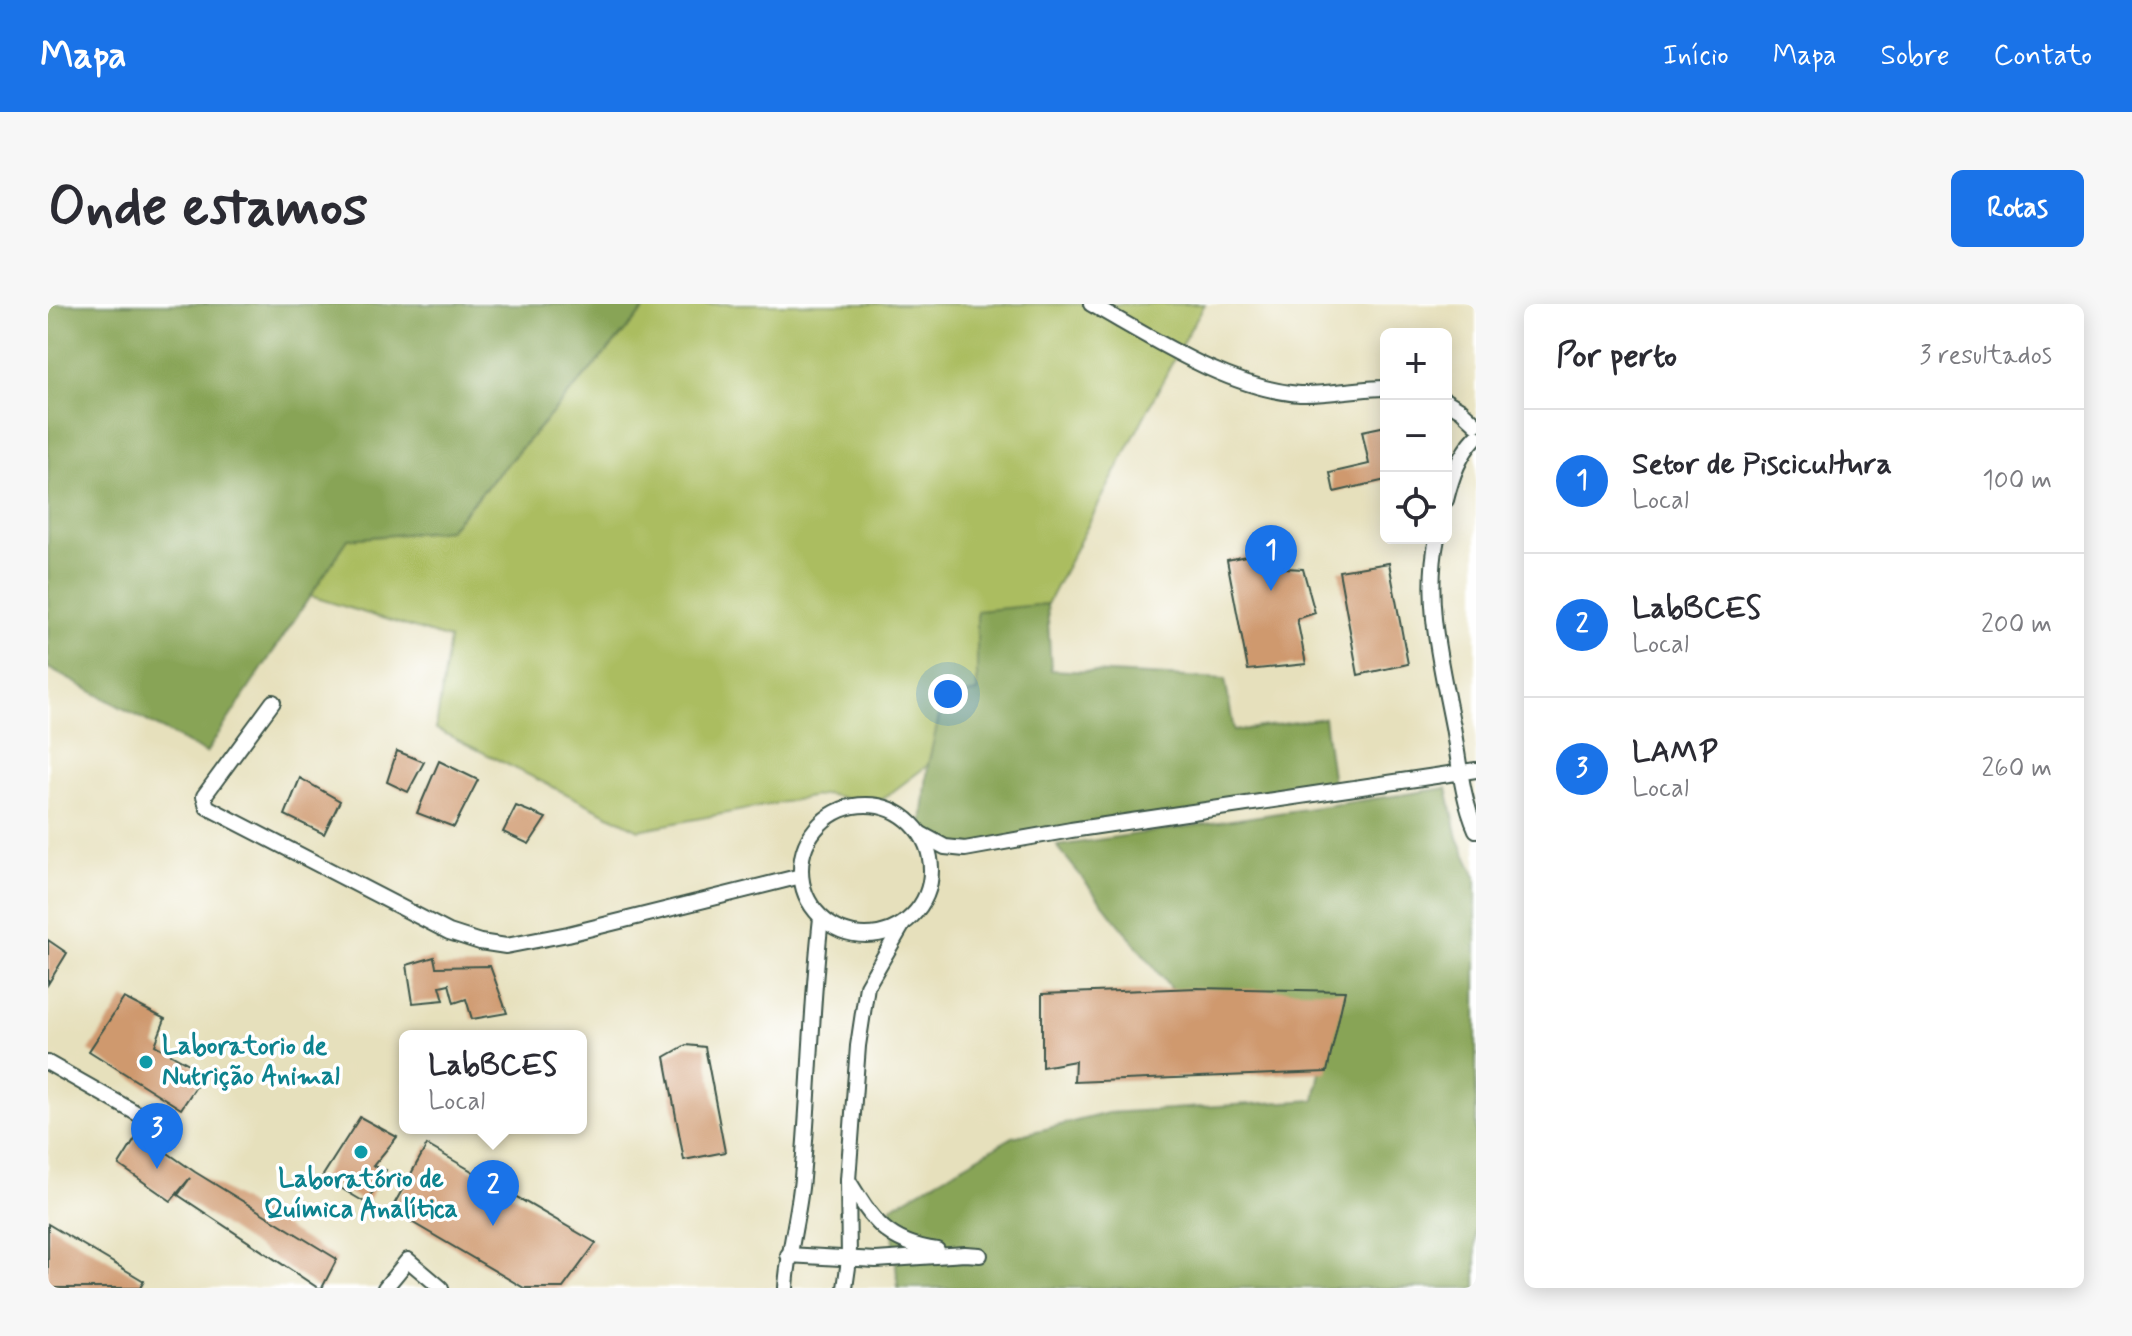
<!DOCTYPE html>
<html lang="pt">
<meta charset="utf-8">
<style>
:root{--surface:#fff;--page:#f7f7f7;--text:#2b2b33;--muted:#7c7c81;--line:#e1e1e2;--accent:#1a73e8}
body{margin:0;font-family:Mynerve,sans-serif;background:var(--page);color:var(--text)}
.controls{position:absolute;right:24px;top:24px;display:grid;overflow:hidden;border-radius:12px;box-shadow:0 4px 20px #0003}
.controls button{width:72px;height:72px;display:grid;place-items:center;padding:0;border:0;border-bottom:2px solid var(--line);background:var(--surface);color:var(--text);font:40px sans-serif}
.you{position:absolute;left:900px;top:390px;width:28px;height:28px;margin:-20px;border:6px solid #fff;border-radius:50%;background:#1a73e8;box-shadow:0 0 0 12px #1a73e833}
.badge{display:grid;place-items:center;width:52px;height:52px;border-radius:50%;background:var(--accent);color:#fff;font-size:26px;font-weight:700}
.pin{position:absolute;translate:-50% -66px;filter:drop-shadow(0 2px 4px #0008)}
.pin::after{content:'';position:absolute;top:42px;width:28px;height:24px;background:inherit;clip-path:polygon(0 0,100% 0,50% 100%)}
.popup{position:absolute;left:351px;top:726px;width:188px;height:104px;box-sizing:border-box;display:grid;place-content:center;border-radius:12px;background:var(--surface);filter:drop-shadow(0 2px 6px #0005);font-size:26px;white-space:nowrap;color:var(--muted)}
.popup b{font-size:30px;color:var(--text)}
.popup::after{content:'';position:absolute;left:50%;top:100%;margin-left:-16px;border:16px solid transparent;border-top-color:var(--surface)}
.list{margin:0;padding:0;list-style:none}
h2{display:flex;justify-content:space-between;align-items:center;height:104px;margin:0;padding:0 32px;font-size:34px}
h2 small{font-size:26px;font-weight:400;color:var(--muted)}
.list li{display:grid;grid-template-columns:52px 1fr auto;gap:24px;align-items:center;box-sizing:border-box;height:144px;padding:0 32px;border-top:2px solid var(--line)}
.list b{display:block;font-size:30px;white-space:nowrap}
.list p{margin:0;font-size:26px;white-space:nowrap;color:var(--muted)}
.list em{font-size:26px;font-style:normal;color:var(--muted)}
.icon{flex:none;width:44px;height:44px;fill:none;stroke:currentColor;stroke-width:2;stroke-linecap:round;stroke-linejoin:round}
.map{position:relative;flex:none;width:1428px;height:984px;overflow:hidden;border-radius:12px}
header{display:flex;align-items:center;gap:48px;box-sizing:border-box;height:112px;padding:0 40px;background:var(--accent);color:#fff}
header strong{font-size:38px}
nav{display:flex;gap:44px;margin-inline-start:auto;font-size:28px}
.intro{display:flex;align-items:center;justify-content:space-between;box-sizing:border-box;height:192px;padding:0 48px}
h1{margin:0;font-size:56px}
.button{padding:20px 36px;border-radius:12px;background:var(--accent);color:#fff;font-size:28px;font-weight:700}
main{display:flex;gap:48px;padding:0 48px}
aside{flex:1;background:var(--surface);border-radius:12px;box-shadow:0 4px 20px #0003}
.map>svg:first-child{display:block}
.green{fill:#abbd61;stroke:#657d4a;stroke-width:2}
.forest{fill:#88a457;stroke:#547046;stroke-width:2}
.building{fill:#cf996e}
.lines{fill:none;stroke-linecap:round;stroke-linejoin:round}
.service-casing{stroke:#3d5548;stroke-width:18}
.service{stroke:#fff;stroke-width:14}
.culture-dot{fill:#0f9aa8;stroke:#fff;stroke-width:3}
.labels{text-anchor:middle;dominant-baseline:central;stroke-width:7;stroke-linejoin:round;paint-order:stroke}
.culture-label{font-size:26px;font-weight:bold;fill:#0d838f;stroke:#fff;text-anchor:start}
</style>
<header>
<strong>Mapa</strong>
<nav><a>Início</a><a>Mapa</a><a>Sobre</a><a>Contato</a></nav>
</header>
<div class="intro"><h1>Onde estamos</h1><a class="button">Rotas</a></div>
<main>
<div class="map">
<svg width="1428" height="984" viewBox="0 0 1428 984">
<rect width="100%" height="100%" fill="#fff"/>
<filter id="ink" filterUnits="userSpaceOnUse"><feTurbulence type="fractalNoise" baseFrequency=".0125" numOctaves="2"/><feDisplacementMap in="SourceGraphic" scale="16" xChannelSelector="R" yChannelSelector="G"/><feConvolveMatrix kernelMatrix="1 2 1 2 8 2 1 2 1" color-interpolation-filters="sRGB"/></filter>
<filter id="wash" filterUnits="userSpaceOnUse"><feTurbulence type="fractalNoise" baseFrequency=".006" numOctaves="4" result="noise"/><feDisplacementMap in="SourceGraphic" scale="32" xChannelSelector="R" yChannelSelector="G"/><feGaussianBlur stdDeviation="1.8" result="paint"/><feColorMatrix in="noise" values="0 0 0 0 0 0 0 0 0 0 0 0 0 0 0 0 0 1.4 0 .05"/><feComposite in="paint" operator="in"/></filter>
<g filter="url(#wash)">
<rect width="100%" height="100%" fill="#e6e0bc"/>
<path class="green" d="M601 0H1157L1138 32 999 300 929 308V388L896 395 880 461 827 501 778 490 591 526 388 425 401 335 262 292 300 235 401 226Z"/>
<g class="forest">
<path d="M0 0H601L400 226 300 235 158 449 0 364Z"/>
<path d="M999 300 1003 366 1177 375 1186 427 1276 414 1286 487 917 545 873 530 880 461 895 395 929 388V307Z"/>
<path d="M1399 484 1410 534 1428 573V984H850L843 903 965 833 1060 809 1267 796 1283 704 1135 700 1009 542Z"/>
</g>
<g id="blocks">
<g class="building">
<path d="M1338 122V176L1286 188 1282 169 1321 160 1314 127Z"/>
<path d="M1235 244 1237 264 1255 265 1267 309 1249 315 1258 360 1200 366 1179 256Z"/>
<path d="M1341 259 1360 360 1310 371 1291 267Z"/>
<path d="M349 447 376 458 360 488 339 478Z"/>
<path d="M391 457 430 476 406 523 369 509Z"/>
<path d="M252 474 292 497 276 530 237 511Z"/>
<path d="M468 502 498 514 481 540 455 528Z"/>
<path d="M0 636 19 649 0 680Z"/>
<path d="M386 653 388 663 442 662 459 709 424 715 418 695 406 699 401 680 392 682 396 696 365 699 359 661Z"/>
<path d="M1149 684 1297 687 1279 768 1026 778 1027 757 994 763V690Z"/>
<path d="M76 694 117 715 107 741 157 769 133 805 41 747Z"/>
<path d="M638 741 657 743 677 848 636 856 617 753Z"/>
<path d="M312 813 349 833 325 862 338 866 318 899 274 873Z"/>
<path d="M91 829 147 868 289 955 274 984H270L130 891 142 874 123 897 71 861Z"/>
<path d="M379 841 548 939 515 984H476L343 906Z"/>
<path d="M0 920 96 977 92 984H0Z"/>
</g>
</g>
</g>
<g filter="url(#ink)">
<use href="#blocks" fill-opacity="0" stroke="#3d5548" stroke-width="2"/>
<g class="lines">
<g class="service-casing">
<g id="service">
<path d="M1043 0C1104 34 1181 85 1252 90 1281 91 1309 84 1338 84"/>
<path d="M1398 97 1413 106 1428 120"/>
<path d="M1398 196C1404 172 1411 151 1428 133"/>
<path d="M1389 234C1376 298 1393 360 1405 423 1411 457 1414 494 1428 526"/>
<path d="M225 398 156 492 159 503 401 628 432 638 458 642 520 630 753 572"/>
<circle cx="818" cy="566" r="65"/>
<path d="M873 530 897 543 917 545 1023 526 1428 466"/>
<path d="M0 759 90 810"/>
<path d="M800 876C825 917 839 939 889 946"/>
<path d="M740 951 828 956 917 950 932 951"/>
<path d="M337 984 360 956 393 984"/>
<path d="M738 984C740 947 751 911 754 874 762 787 763 701 773 614"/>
<path d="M797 984 801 956 800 876 810 742 819 682 855 620"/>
</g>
</g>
<use href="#service" class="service"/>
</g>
</g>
<g class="culture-dot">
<circle cx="98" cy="758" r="8"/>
<circle cx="313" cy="848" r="8"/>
</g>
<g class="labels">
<g class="culture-label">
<text x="114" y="743">Laboratorio de<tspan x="114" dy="30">Nutrição Animal</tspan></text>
<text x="313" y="876" text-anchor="middle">Laboratório de<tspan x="313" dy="30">Química Analítica</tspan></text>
</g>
</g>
</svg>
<div class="controls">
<button>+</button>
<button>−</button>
<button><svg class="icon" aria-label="locate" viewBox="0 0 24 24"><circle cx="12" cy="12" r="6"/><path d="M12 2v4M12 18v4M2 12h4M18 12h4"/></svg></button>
</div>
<div class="you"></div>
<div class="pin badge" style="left:1223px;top:287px">1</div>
<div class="pin badge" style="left:445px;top:922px">2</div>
<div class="popup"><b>LabBCES</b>Local</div>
<div class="pin badge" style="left:109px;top:865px">3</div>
</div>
<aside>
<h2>Por perto<small>3 resultados</small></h2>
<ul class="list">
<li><span class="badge">1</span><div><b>Setor de Piscicultura</b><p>Local</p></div><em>100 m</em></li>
<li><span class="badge">2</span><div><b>LabBCES</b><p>Local</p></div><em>200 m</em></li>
<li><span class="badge">3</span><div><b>LAMP</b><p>Local</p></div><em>260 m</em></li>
</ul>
</aside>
</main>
